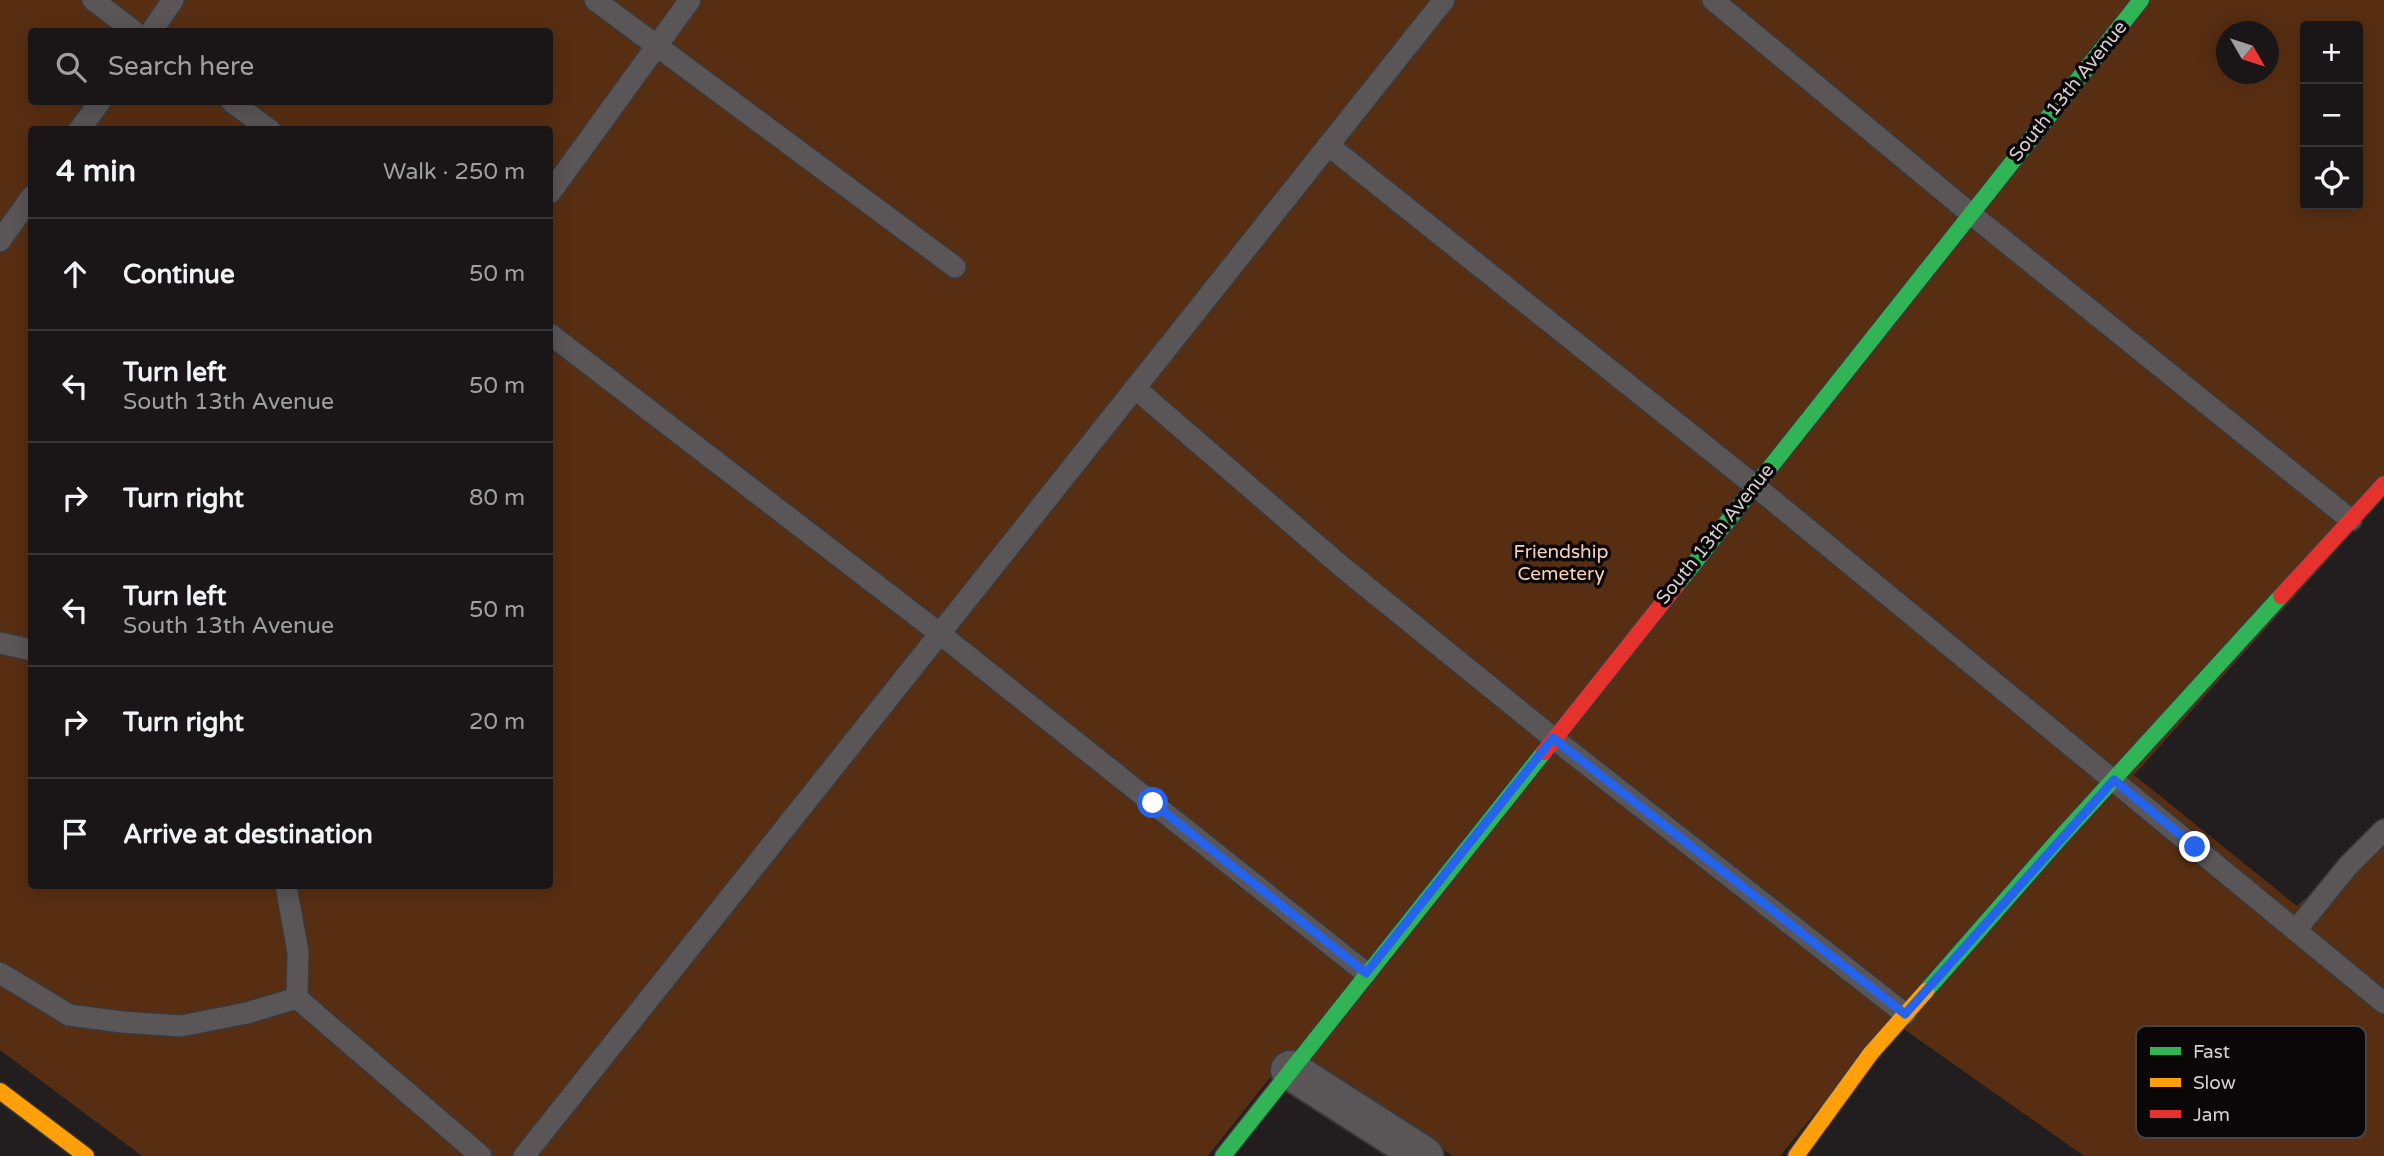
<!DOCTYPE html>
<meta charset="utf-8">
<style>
:root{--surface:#1a1617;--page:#272324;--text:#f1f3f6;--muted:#9f9fa1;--line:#383536}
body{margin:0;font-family:"Varela Round",sans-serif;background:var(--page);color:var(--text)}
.controls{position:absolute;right:21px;top:21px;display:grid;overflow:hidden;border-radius:7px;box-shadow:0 4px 18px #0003}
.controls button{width:63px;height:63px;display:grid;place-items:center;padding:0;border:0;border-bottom:2px solid var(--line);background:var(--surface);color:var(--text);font:35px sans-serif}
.compass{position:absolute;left:2216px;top:21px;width:63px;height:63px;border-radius:50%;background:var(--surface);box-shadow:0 4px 18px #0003;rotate:129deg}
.stop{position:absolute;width:21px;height:21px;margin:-16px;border:5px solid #2563eb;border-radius:50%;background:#fff}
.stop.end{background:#2563eb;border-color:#fff;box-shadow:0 2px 7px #0008}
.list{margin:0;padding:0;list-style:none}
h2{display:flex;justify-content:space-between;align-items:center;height:91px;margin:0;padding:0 28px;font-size:30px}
h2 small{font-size:23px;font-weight:400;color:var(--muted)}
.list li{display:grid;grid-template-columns:46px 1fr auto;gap:21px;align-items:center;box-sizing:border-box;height:112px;padding:0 28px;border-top:2px solid var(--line)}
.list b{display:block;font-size:26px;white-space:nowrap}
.list p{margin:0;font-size:23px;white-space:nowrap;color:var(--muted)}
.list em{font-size:23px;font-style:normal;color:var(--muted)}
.icon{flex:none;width:38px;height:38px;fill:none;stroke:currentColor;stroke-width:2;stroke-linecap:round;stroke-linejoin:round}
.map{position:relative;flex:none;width:2384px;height:1156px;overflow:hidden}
.search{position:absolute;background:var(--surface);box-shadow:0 4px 18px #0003;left:28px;top:28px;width:525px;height:77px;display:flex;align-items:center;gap:18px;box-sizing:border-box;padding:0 24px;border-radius:7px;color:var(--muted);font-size:26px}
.panel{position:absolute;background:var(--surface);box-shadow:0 4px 18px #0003;left:28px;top:126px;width:525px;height:763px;border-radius:7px}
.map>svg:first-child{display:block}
.green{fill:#582e12;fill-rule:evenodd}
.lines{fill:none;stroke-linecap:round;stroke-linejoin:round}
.lane-casing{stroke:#3b3839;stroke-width:24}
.street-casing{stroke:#3b3839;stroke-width:42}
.fast-casing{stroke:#3b3839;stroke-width:19}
.slow-casing{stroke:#3b3839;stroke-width:19}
.jam-casing{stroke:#3b3839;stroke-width:19}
.lane{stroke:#5a5657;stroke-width:21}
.street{stroke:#5a5657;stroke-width:38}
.fast{stroke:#30b455;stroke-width:16}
.slow{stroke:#ff9f0a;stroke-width:16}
.jam{stroke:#e5322d;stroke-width:16}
.route{stroke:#2563eb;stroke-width:9}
.labels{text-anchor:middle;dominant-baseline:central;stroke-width:7;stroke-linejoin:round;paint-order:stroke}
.street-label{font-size:19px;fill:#d5cfd1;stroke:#0b0708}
.park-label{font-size:19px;fill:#f7d1bb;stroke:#0b0708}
.key{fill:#0b0708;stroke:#484344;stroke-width:2}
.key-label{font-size:19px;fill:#d5cfd1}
</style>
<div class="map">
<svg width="2384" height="1156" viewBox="0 0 2384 1156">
<rect width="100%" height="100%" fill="#221e1f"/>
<path class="green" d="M0 0H2384V497L2134 775 2297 906 2384 826V1156H2084L1891 1020 1780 1156H1453L1288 1055 1208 1156H142L0 1050ZM2305 26H2358V205H2305ZM32 32H550V102H32ZM2226 32H2268V74H2226ZM32 130H550V886H32Z"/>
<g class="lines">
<g class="lane-casing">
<g id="lane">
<path d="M93 0 135 32"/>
<path d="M595 0 955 267"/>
<path d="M1713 0 1971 214 2351 520"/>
<path d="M151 32 173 0"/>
<path d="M232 102 270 130"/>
<path d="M79 130 100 102"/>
<path d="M1328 145 1754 485 2384 1003"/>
<path d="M550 193 690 0"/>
<path d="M0 241 32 196"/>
<path d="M550 334 939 633 1366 973"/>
<path d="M1135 388 1341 566 1553 738 1905 1014"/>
<path d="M0 643 32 650"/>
<path d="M286 886 298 952 297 998"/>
<path d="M2296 930 2348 866 2384 830"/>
<path d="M0 973 69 1015 122 1022 181 1026 247 1013 297 998"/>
<path d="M297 998 481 1156"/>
<path d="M524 1156 1444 0"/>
</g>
</g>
<g class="street-casing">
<path id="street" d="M1290 1070 1424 1156"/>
</g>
<g class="fast-casing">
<g id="fast">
<path d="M1676 586 2141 0"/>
<path d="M1926 991 2060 838 2281 596"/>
<path d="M1223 1156 1544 752"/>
</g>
</g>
<g class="slow-casing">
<g id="slow">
<path d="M0 1091 86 1156"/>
<path d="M1796 1156 1871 1053 1926 991"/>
</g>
</g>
<g class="jam-casing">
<g id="jam">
<path d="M2281 596 2384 484"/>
<path d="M1544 752 1676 586"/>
</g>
</g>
<use href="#lane" class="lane"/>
<use href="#street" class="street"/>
<use href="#fast" class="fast"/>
<use href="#slow" class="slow"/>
<use href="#jam" class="jam"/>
</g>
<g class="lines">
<path class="route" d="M1153 803 1366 973 1553 738 1905 1014 2114 780 2195 847"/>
</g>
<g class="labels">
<g class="street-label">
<text transform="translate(2068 91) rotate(-51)">South 13th Avenue</text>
<text transform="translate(1715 534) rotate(-51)">South 13th Avenue</text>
</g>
<g class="park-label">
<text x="1561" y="552">Friendship<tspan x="1561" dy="22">Cemetery</tspan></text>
</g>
</g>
<rect x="2136" y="1026" width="230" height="112" rx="10" class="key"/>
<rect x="2150" y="1047" width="31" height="8" fill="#30b455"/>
<rect x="2150" y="1078" width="31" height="9" fill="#ff9f0a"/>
<rect x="2150" y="1110" width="31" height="8" fill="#e5322d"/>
<g class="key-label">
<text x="2193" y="1058">Fast</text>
<text x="2193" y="1089">Slow</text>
<text x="2193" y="1121">Jam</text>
</g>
</svg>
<div class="controls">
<button>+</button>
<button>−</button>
<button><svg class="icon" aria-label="locate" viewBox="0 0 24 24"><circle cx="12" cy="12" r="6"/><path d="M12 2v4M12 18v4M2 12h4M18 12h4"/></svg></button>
</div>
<svg class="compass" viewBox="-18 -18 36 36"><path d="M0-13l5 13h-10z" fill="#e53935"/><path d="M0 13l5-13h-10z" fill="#9f9fa1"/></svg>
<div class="stop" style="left:1153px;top:803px"></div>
<div class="stop end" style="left:2195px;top:847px"></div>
<div class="search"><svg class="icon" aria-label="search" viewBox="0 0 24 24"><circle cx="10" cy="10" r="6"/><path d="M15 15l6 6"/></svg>Search here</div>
<section class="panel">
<h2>4 min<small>Walk · 250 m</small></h2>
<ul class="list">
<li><svg class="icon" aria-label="ahead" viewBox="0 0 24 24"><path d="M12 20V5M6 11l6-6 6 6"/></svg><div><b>Continue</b></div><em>50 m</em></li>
<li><svg class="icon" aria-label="left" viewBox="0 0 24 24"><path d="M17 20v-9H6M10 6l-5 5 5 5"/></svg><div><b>Turn left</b><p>South 13th Avenue</p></div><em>50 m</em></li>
<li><svg class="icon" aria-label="right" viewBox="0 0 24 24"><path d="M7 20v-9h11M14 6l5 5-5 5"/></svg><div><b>Turn right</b></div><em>80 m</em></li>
<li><svg class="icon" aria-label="left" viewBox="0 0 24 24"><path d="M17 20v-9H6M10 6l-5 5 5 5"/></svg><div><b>Turn left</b><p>South 13th Avenue</p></div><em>50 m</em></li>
<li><svg class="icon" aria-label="right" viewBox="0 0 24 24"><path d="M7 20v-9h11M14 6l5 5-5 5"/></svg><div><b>Turn right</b></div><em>20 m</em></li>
<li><svg class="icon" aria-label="arrive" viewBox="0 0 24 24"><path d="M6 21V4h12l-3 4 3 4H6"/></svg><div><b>Arrive at destination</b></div></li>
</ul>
</section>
</div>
